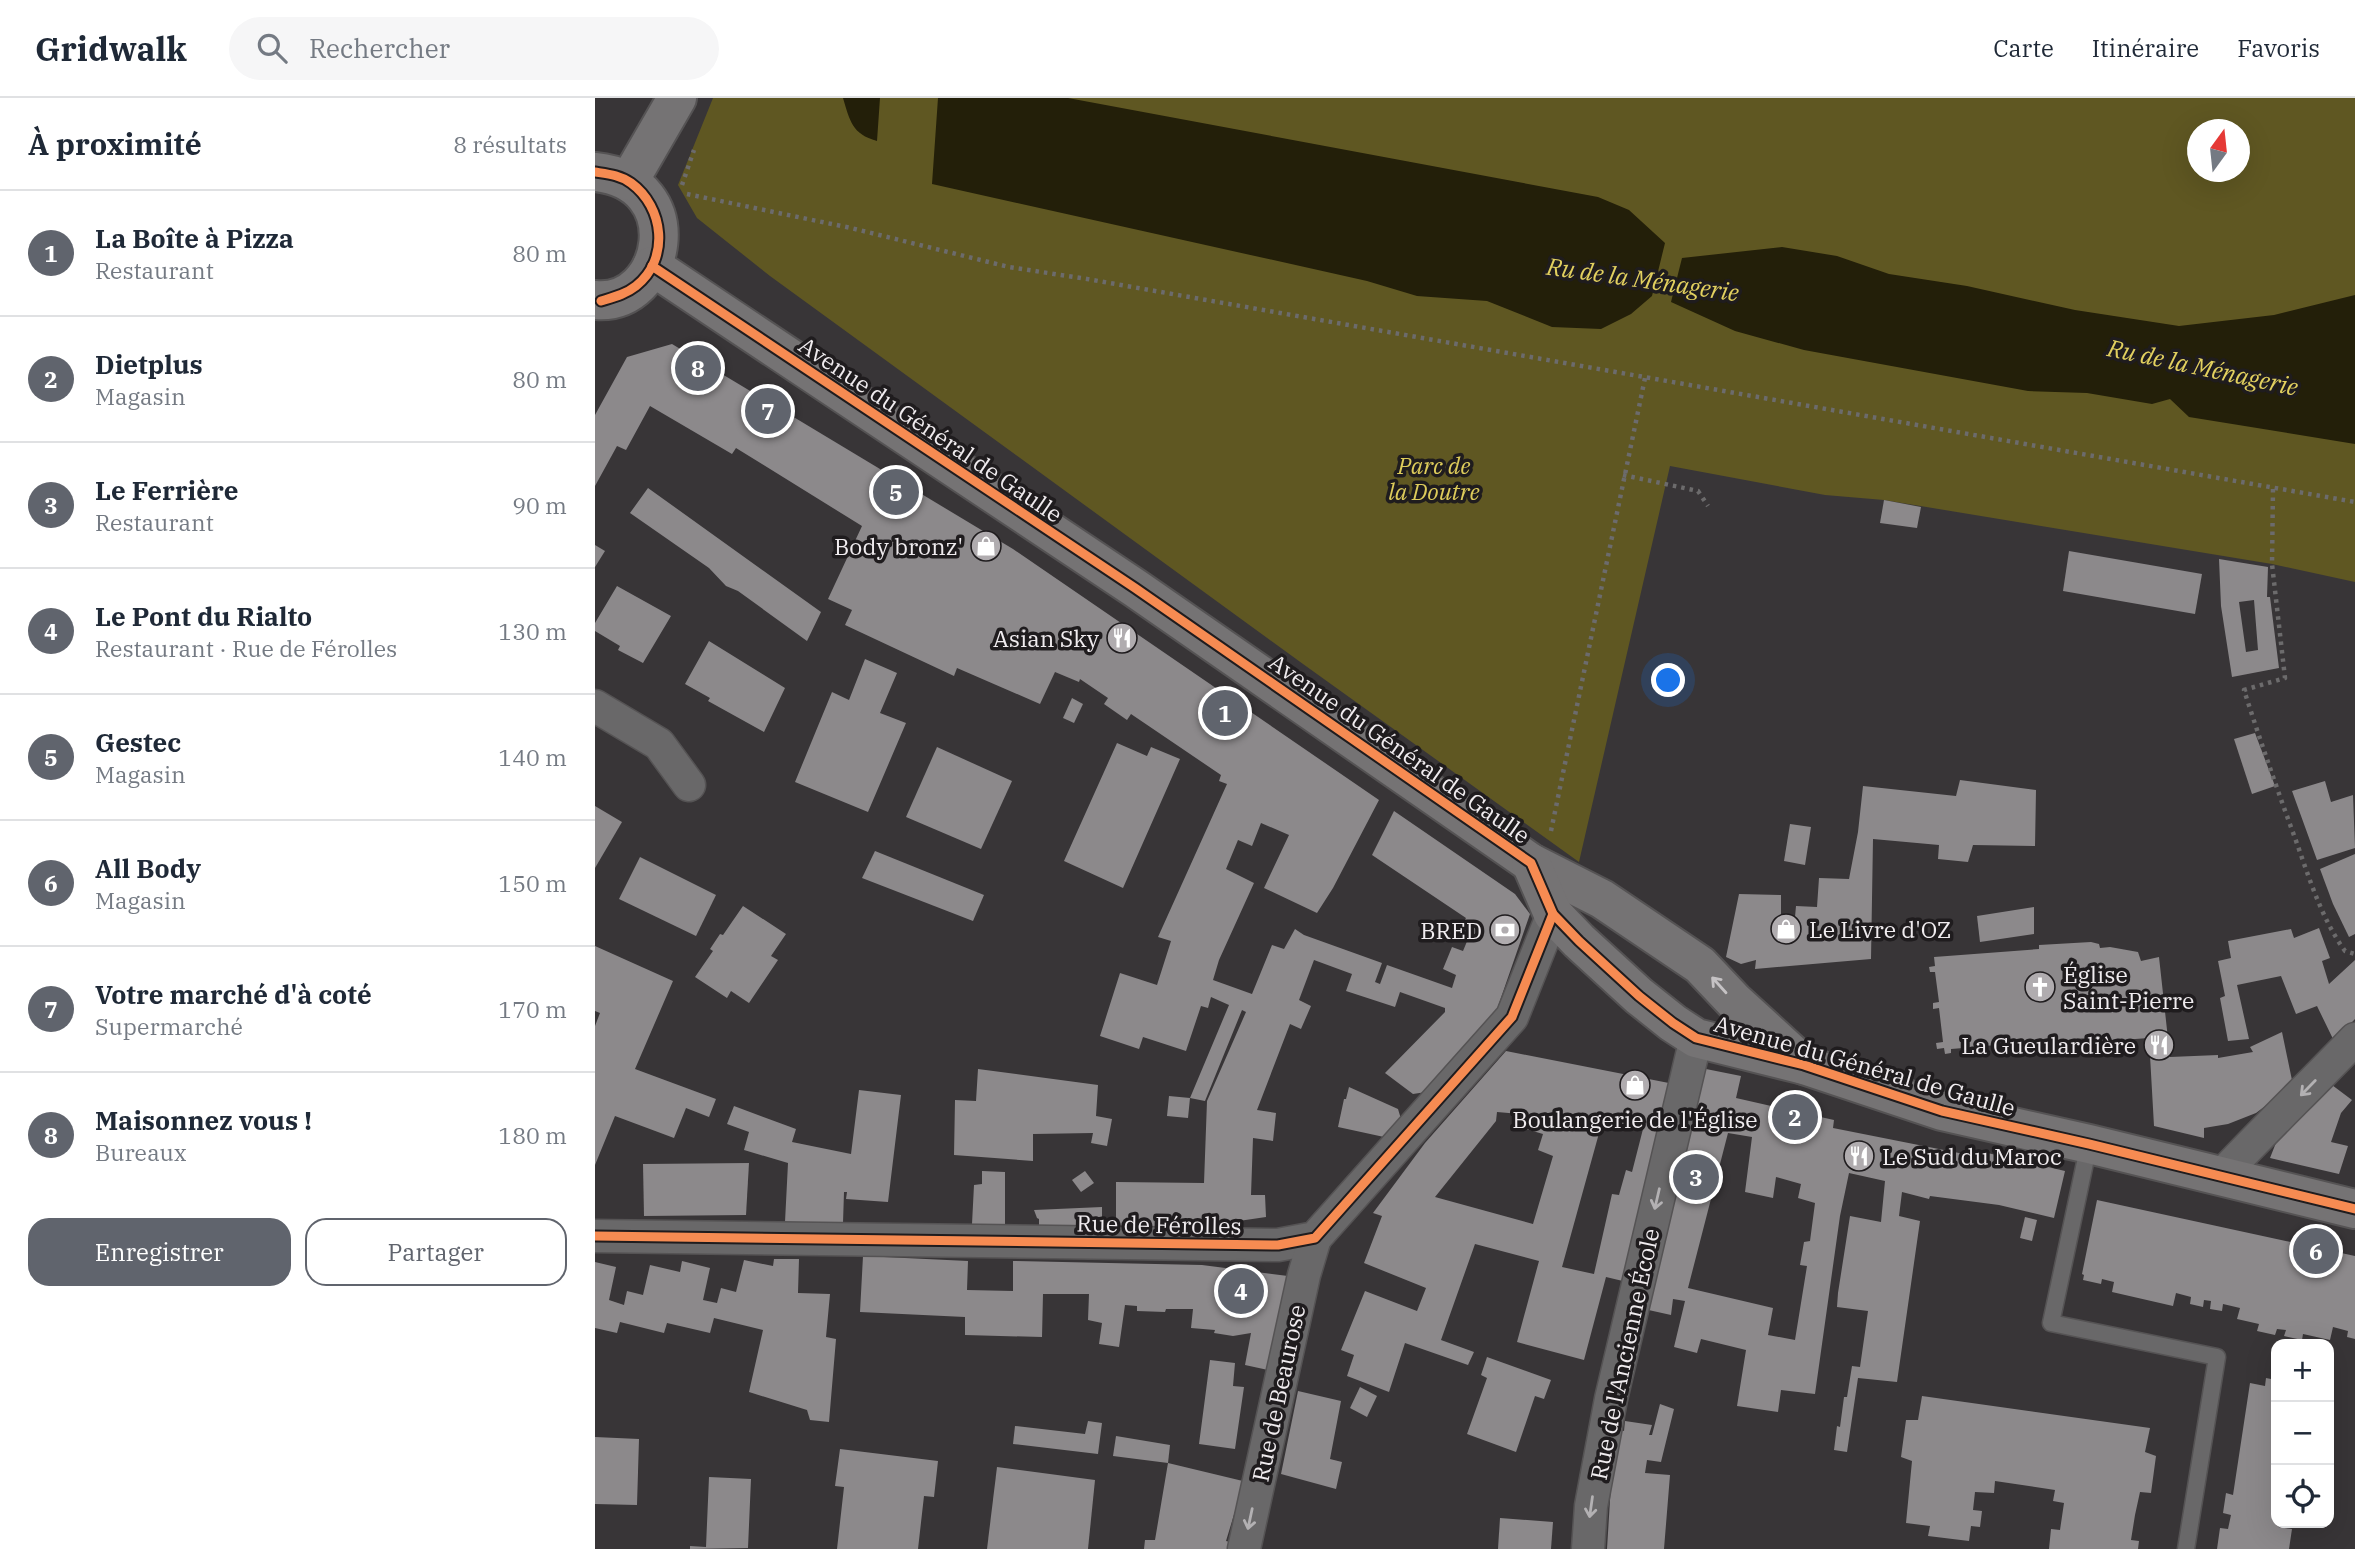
<!DOCTYPE html>
<html lang="fr">
<meta charset="utf-8">
<style>
:root{--surface:#fff;--page:#f6f6f7;--text:#1f2937;--muted:#747a83;--line:#e0e1e3;--accent:#60646d}
body{margin:0;font-family:"IBM Plex Serif",serif;background:var(--page);color:var(--text)}
.controls{position:absolute;right:21px;bottom:21px;display:grid;overflow:hidden;border-radius:14px;box-shadow:0 7px 28px #0002}
.controls button{width:63px;height:63px;display:grid;place-items:center;padding:0;border:0;border-bottom:2px solid var(--line);background:var(--surface);color:var(--text);font:35px sans-serif}
.compass{position:absolute;left:1592px;top:21px;width:63px;height:63px;border-radius:50%;background:var(--surface);box-shadow:0 7px 28px #0002;rotate:15deg}
.you{position:absolute;left:1074px;top:583px;width:24px;height:24px;margin:-18px;border:5px solid #fff;border-radius:50%;background:#1a73e8;box-shadow:0 0 0 10px #1a73e833}
.badge{display:grid;place-items:center;width:46px;height:46px;border-radius:50%;background:var(--accent);color:#fff;font-size:23px;font-weight:700}
.pin{position:absolute;translate:-50% -50%;border:4px solid #fff;box-shadow:0 2px 7px #0006}
.list{margin:0;padding:0;list-style:none}
h2{display:flex;justify-content:space-between;align-items:center;height:91px;margin:0;padding:0 28px;font-size:30px}
h2 small{font-size:23px;font-weight:400;color:var(--muted)}
.list li{display:grid;grid-template-columns:46px 1fr auto;gap:21px;align-items:center;box-sizing:border-box;height:126px;padding:0 28px;border-top:2px solid var(--line)}
.list b{display:block;font-size:26px;white-space:nowrap}
.list p{margin:0;font-size:23px;white-space:nowrap;color:var(--muted)}
.list em{font-size:23px;font-style:normal;color:var(--muted)}
.actions{display:flex;gap:14px;padding:21px 28px}
.actions a{flex:1;padding:16px 0;border:2px solid var(--accent);border-radius:21px;text-align:center;font-size:24px;color:var(--accent)}
.actions .main{background:var(--accent);color:#fff}
.icon{flex:none;width:38px;height:38px;fill:none;stroke:currentColor;stroke-width:2;stroke-linecap:round;stroke-linejoin:round}
.map{position:relative;flex:none;width:1760px;height:1451px;overflow:hidden}
header{display:flex;align-items:center;gap:42px;box-sizing:border-box;height:98px;padding:0 35px;background:var(--surface);border-bottom:2px solid var(--line)}
header strong{font-size:33px}
nav{display:flex;gap:38px;margin-inline-start:auto;font-size:24px}
.search{width:490px;height:63px;background:var(--page);display:flex;align-items:center;gap:18px;box-sizing:border-box;padding:0 24px;border-radius:38px;color:var(--muted);font-size:26px}
main{display:flex}
aside{flex:1;background:var(--surface)}
.map>svg:first-child{display:block}
.green{fill:#5f5722;fill-rule:evenodd}
.water{fill:#231f09}
.lines{fill:none;stroke-linecap:round;stroke-linejoin:round}
.stream{stroke:#231f09;stroke-width:10}
.building{fill:#8c898b;fill-rule:evenodd}
.service-casing{stroke:#555354;stroke-width:19}
.minor-casing{stroke:#555354;stroke-width:35}
.secondary-casing{stroke:#555354;stroke-width:42}
.path{stroke:#6c6b6c;stroke-width:4.5;stroke-dasharray:3.5 5;stroke-linecap:butt}
.service{stroke:#696869;stroke-width:16}
.minor{stroke:#696869;stroke-width:32}
.secondary{stroke:#757374;stroke-width:38}
.cycleway-casing{stroke:#1f1c1e;stroke-width:13}
.cycleway{stroke:#f68b52;stroke-width:9}
.oneway{stroke:#c5c2c4}
.oneway2{stroke:#b3b1b3}
.labels{text-anchor:middle;dominant-baseline:central;stroke-width:7;stroke-linejoin:round;paint-order:stroke}
.street-label{font-size:23px;fill:#f0ecef;stroke:#1f1c1e}
.park-label{font-size:23px;font-style:italic;fill:#decc5b;stroke:#1f1c1e}
.poi-label{font-size:23px;fill:#f0ecef;stroke:#1f1c1e;text-anchor:end}
.water-label{font-size:24px;font-style:italic;fill:#e2d05f;stroke:#1f1c1e}
</style>
<header>
<strong>Gridwalk</strong>
<div class="search"><svg class="icon" aria-label="search" viewBox="0 0 24 24"><circle cx="10" cy="10" r="6"/><path d="M15 15l6 6"/></svg>Rechercher</div>
<nav><a>Carte</a><a>Itinéraire</a><a>Favoris</a></nav>
</header>
<main>
<aside>
<h2>À proximité<small>8 résultats</small></h2>
<ul class="list">
<li><span class="badge">1</span><div><b>La Boîte à Pizza</b><p>Restaurant</p></div><em>80 m</em></li>
<li><span class="badge">2</span><div><b>Dietplus</b><p>Magasin</p></div><em>80 m</em></li>
<li><span class="badge">3</span><div><b>Le Ferrière</b><p>Restaurant</p></div><em>90 m</em></li>
<li><span class="badge">4</span><div><b>Le Pont du Rialto</b><p>Restaurant · Rue de Férolles</p></div><em>130 m</em></li>
<li><span class="badge">5</span><div><b>Gestec</b><p>Magasin</p></div><em>140 m</em></li>
<li><span class="badge">6</span><div><b>All Body</b><p>Magasin</p></div><em>150 m</em></li>
<li><span class="badge">7</span><div><b>Votre marché d'à coté</b><p>Supermarché</p></div><em>170 m</em></li>
<li><span class="badge">8</span><div><b>Maisonnez vous !</b><p>Bureaux</p></div><em>180 m</em></li>
</ul>
<div class="actions"><a class="main">Enregistrer</a><a>Partager</a></div>
</aside>
<div class="map">
<svg width="1760" height="1451" viewBox="0 0 1760 1451">
<rect width="100%" height="100%" fill="#383537"/>
<path class="green" d="M118 0H1760V484L1677 466 1289 402 1230 397 1075 368 984 764 708 566 175 178 102 120 83 87ZM1602 32H1644V74H1602Z"/>
<g class="water">
<path d="M248 0H285L282 43C257 36 255 23 248 0Z"/>
<path d="M343 0H473L1003 99 1034 112 1070 145 1057 198 1036 216 1006 231 957 229 892 203 822 198 772 183 337 86Z"/>
<path d="M1187 149 1242 158 1294 176 1372 188 1480 212 1584 228 1679 217 1760 197V346L1594 319 1575 301 1557 306 1492 295 1433 293 1209 252 1140 233 1076 204 1087 160Z"/>
</g>
<g class="lines">
<path class="stream" d="M1049 181 1095 187"/>
</g>
<g class="building">
<path d="M77 246 418 451 784 702 738 790 722 815 669 790 694 737 666 725 657 748 643 742 631 771 659 785 624 862 618 882 657 896 677 847 689 851 700 831 709 837 787 865 780 884 785 886 792 867 857 890 861 877 848 871 857 849 868 853 873 841 863 834 871 820 777 757 799 713 920 796 935 816 900 917 831 994 818 996 790 975 850 914V910L805 894 800 909 751 893 757 876 719 862 704 902 716 908 706 931 695 926 662 1012 681 1015 678 1043 658 1040 656 1097H670L671 1119 596 1130 521 1129V1084L609 1085 612 1003 651 914 647 912 610 1003 595 1000 593 1020 572 1018 574 998 595 1000 634 907 616 899 613 910 606 908 591 953 548 939 544 951 505 938 525 875 562 887 576 843 563 839 632 686 624 683 626 677 536 616 532 622 509 606 513 600 485 581 484 584 460 574 445 606 362 570 359 578 250 527 257 512 233 501 267 428 141 350 137 356 55 308 31 352 22 348 0 388V317L32 259Z"/>
<path d="M53 390 226 514 212 543 143 493 131 488 114 470 35 415Z"/>
<path d="M1289 402 1326 409 1322 430 1285 425Z"/>
<path d="M0 447 10 453 0 469Z"/>
<path d="M1474 453 1607 476 1600 516 1468 493Z"/>
<path d="M1624 461 1673 469 1672 499H1675L1684 570 1637 579 1626 508ZM1659 502 1663 552 1651 554 1644 504Z"/>
<path d="M22 488 76 518 48 565 23 552 25 548 0 533V525Z"/>
<path d="M114 543 190 590 169 634 113 603 115 600 90 586Z"/>
<path d="M270 561 302 575 285 615 311 625 273 714 200 684 237 594 254 602Z"/>
<path d="M477 600 488 606 479 625 468 620Z"/>
<path d="M1660 635 1680 688 1657 696 1639 641Z"/>
<path d="M522 645 552 658 556 649 585 661 528 790 469 763Z"/>
<path d="M342 649 417 683 386 751 311 719Z"/>
<path d="M1365 682 1441 692 1440 748 1378 747 1373 764 1343 761 1344 747 1278 741 1276 861 1160 871 1161 862 1146 866 1131 859 1144 796 1186 797V820L1200 819 1201 808 1222 809 1224 780 1254 781 1263 734 1268 688 1361 698Z"/>
<path d="M1730 683 1736 704 1758 697 1760 750 1722 762 1697 693Z"/>
<path d="M0 708 27 724 0 770Z"/>
<path d="M1195 726 1216 729 1210 767 1189 763Z"/>
<path d="M280 753 389 797 378 823 267 780Z"/>
<path d="M1760 756V836L1754 839 1738 806 1725 771Z"/>
<path d="M45 759 121 797 101 838 24 801Z"/>
<path d="M148 808 191 836 176 858 183 862 154 905 136 893 132 900 100 879 118 853 115 851 125 836 128 837Z"/>
<path d="M1439 809V836L1385 844 1382 818Z"/>
<path d="M1724 830 1735 860 1727 863 1734 886 1760 862V921L1739 943 1722 908 1701 916 1686 878 1642 887 1654 941 1633 943 1625 900 1630 898 1623 863 1636 860 1633 843 1696 831 1699 840Z"/>
<path d="M1496 844 1504 846 1505 850 1515 849 1543 854 1546 863 1564 859 1575 959 1623 957V960L1658 954 1655 949 1687 934 1698 987 1661 1015 1633 1026 1609 1030V1040L1559 1028 1554 940 1499 944 1498 940 1476 941V947H1471L1470 942 1454 943V949H1449L1448 943 1432 945 1433 950 1427 951 1426 945 1409 946V952H1404V947L1387 948V954H1382L1381 949 1356 951V955L1350 956 1349 950 1342 951 1341 945 1348 944 1344 910 1338 911V905L1344 904 1340 874H1335L1334 869 1340 868 1339 859 1444 851V847Z"/>
<path d="M0 848 78 883 40 971 121 1001 114 1019 91 1010 79 1040 20 1018 0 1067V928L5 915 0 913Z"/>
<path d="M911 953 1079 986 1032 1184 1011 1179 989 1262 922 1244 944 1163 880 1146 846 1242 879 1254 873 1267 810 1245 794 1294 752 1278 759 1257 746 1252 770 1193 822 1213 831 1190 769 1165 787 1118 778 1115 830 1045ZM902 1014 925 1016 924 1029 948 1036 943 1052 958 1058 938 1126 840 1099 901 1023ZM1017 1023 1048 1031 1037 1074 1031 1072 1024 1097 1017 1096 999 1176 967 1169 1006 1028Z"/>
<path d="M1106 970 1146 978 1141 1000 1239 1022 1238 1030 1369 1056 1371 1050 1470 1073 1459 1120 1404 1107 1335 1098 1334 1101 1307 1094 1304 1118 1325 1123 1302 1284 1263 1280 1252 1354 1239 1352 1242 1328 1245 1329 1249 1299H1252L1257 1268 1265 1269 1273 1213 1242 1209 1243 1195 1255 1118 1286 1124 1290 1083 1254 1075 1245 1118 1220 1296 1186 1292 1183 1314 1142 1308 1151 1252 1106 1241 1102 1255 1079 1249 1090 1203 1078 1201 1076 1217 1049 1211ZM1133 1035 1157 1039 1150 1094 1178 1100 1181 1079 1206 1086 1203 1100 1220 1105 1215 1143 1209 1144 1205 1167 1212 1168 1200 1242 1173 1237 1178 1210 1093 1190Z"/>
<path d="M383 971 503 987 501 1018 517 1021 512 1048 496 1045 498 1035 438 1036V1063L359 1057 360 1002 381 1003Z"/>
<path d="M1733 984 1757 1002 1746 1015 1736 1044 1753 1048 1744 1076 1675 1060 1686 1032Z"/>
<path d="M754 989 803 1011 806 1021 789 1039 743 1029 749 1001H751Z"/>
<path d="M264 992 306 997 293 1104 251 1101 252 1094H249L248 1125 190 1124 193 1065 149 1052 154 1034 132 1026 139 1008 201 1031 197 1044 256 1056Z"/>
<path d="M154 1065 151 1117 49 1118 48 1066Z"/>
<path d="M387 1073 410 1074V1127L377 1126 379 1087 387 1086Z"/>
<path d="M490 1073 499 1085 486 1094 477 1082Z"/>
<path d="M1502 1102 1760 1158V1241L1752 1239 1753 1233 1738 1229 1735 1242 1708 1236 1707 1242 1689 1238 1691 1232 1682 1231 1680 1237 1662 1233 1664 1226 1642 1221 1645 1210 1628 1206 1627 1213 1615 1211 1616 1203 1609 1202 1608 1209 1595 1206 1596 1199 1581 1195 1578 1208 1517 1194 1519 1184 1507 1181 1506 1186 1488 1182 1489 1177 1487 1176Z"/>
<path d="M507 1109V1129L444 1128V1121L442 1120 439 1112Z"/>
<path d="M1430 1119 1442 1122 1437 1143 1425 1140Z"/>
<path d="M268 1158 373 1163 372 1192 418 1193V1163L607 1167 693 1178 673 1272 650 1267 656 1235 638 1238 619 1235 620 1232 596 1230 598 1211H571L570 1214 542 1213V1208L530 1207 524 1249 504 1246 507 1225 493 1222 494 1196H448L447 1239 370 1237V1219L265 1214Z"/>
<path d="M179 1161H204L203 1195 235 1196 231 1239 241 1241 234 1324 215 1322 212 1312 154 1294 168 1232 119 1220 115 1235 72 1225 69 1235 25 1224 22 1235 0 1230V1164L21 1169 14 1202 29 1207 32 1193 48 1197 55 1167 85 1174 87 1163 115 1170 108 1202 122 1205 126 1190 141 1194 149 1162 178 1168Z"/>
<path d="M892 1259 956 1282 949 1301 940 1298 921 1354 872 1336 892 1280 886 1277Z"/>
<path d="M615 1262 640 1265 638 1288 649 1289 640 1351 604 1346Z"/>
<path d="M1671 1280 1681 1282V1425H1683V1429L1697 1431 1694 1451H1622L1625 1430 1633 1431 1636 1417 1628 1415 1631 1395 1638 1397 1655 1285 1670 1288Z"/>
<path d="M765 1289 782 1298 772 1319 755 1310Z"/>
<path d="M703 1293 746 1303 735 1361 747 1364 741 1391 686 1376Z"/>
<path d="M1327 1298 1555 1330 1550 1354 1561 1358 1556 1395 1545 1394 1540 1417 1536 1442 1544 1443 1543 1451H1454L1456 1431 1465 1432 1469 1405 1458 1403 1460 1392 1400 1383 1399 1395 1380 1394 1378 1412 1387 1413 1385 1429 1376 1428 1374 1443 1333 1438 1335 1428 1311 1425 1317 1363 1306 1359 1311 1322H1323Z"/>
<path d="M1065 1306 1079 1311 1066 1364 1052 1362 1050 1375 1075 1377 1069 1451H1012L1017 1370 1025 1332 1029 1333 1030 1323 1057 1327 1054 1337H1057Z"/>
<path d="M493 1323 507 1325 503 1356 418 1346 420 1328 490 1336Z"/>
<path d="M521 1338 575 1347 573 1365 518 1358Z"/>
<path d="M0 1339 44 1341 42 1407 0 1406Z"/>
<path d="M245 1351 343 1363 339 1399 329 1398 323 1451H242L249 1389 240 1388Z"/>
<path d="M573 1365 652 1384 645 1411 641 1410 631 1443 635 1444 634 1451H549L550 1442H560Z"/>
<path d="M402 1369 500 1382 493 1451H392Z"/>
<path d="M114 1379 156 1381 153 1450 95 1451V1448L111 1449Z"/>
<path d="M905 1420 958 1424 956 1451H903Z"/>
</g>
<g class="lines">
<g class="service-casing">
<path id="service" d="M1494 1046 1456 1225 1622 1259 1591 1451"/>
</g>
<g class="minor-casing">
<g id="minor">
<path d="M0 608 64 646 94 687"/>
<path d="M1625 1079C1669 1032 1716 987 1760 941"/>
<path d="M0 1138 683 1147 720 1140 917 919 958 816"/>
<path d="M649 1451 709 1177 720 1140"/>
<path d="M993 1451 996 1408 1016 1301 1101 940"/>
</g>
</g>
<g class="secondary-casing">
<g id="secondary">
<path d="M0 74C97 84 72 209 0 202"/>
<path d="M34 83 82 0"/>
<path d="M57 168 540 490 936 765 1007 801 1105 867 1139 903 1209 967"/>
<path d="M936 765 958 816 984 843 1044 898 1078 925 1101 940 1209 967 1347 1013 1494 1046 1760 1111"/>
</g>
</g>
<g class="path">
<path d="M87 87 99 52"/>
<path d="M92 96 256 130 414 169 492 181 1760 404"/>
<path d="M1028 377 1103 393 1113 408"/>
<path d="M1678 391 1677 466 1690 580 1649 592C1665 642 1682 691 1700 740 1714 779 1726 820 1750 853L1760 856"/>
<path d="M956 733 1050 280"/>
</g>
<use href="#service" class="service"/>
<use href="#minor" class="minor"/>
<use href="#secondary" class="secondary"/>
<g class="cycleway-casing">
<g id="cycleway">
<path d="M0 74C13 76 25 77 36 85 69 109 75 161 41 188 31 196 19 199 6 203"/>
<path d="M57 168 540 490 936 765 958 816 984 843 1044 898 1078 925 1101 940 1209 967 1347 1013 1494 1046 1760 1111"/>
<path d="M0 1138 683 1147 720 1140 917 919 958 816"/>
</g>
</g>
<use href="#cycleway" class="cycleway"/>
</g>
<defs><path id="oneway-shaft" d="M-6 0H5M1.5-3L5.5 0L1.5 3" fill="none" stroke-width="1.6" stroke-linecap="round" stroke-linejoin="round" transform="scale(1.75)"/></defs>
<use class="oneway" href="#oneway-shaft" transform="translate(1124 887) rotate(-132)"/>
<g class="oneway2">
<use href="#oneway-shaft" transform="translate(1713 990) rotate(134)"/>
<use href="#oneway-shaft" transform="translate(1062 1101) rotate(103)"/>
<use href="#oneway-shaft" transform="translate(996 1409) rotate(98)"/>
<use href="#oneway-shaft" transform="translate(655 1421) rotate(102)"/>
</g>
<defs>
<g id="shop-disc" transform="scale(1.575)"><circle r="9.5" fill="#b0acaf" stroke="#1f1c1e"/><path d="M-5-2.5h2.3a2.7 3.5 0 0 1 5.4 0H5L5.5 6h-11ZM-1.5-2.5h3a1.5 2.3 0 0 0-3 0Z" fill="#fff"/></g>
<g id="restaurant-disc" transform="scale(1.575)"><circle r="9.5" fill="#b0acaf" stroke="#1f1c1e"/><path d="M-5-6h1v4h1v-4h1v4h1v-4h1v5L-1.5 .5V6h-2V.5L-5-1ZM5-6V6H3V1.5H1.5Q1.5-4 5-6Z" fill="#fff"/></g>
<g id="bank-disc" transform="scale(1.575)"><circle r="9.5" fill="#b0acaf" stroke="#1f1c1e"/><path d="M-6-4H6V4H-6ZM0-2.3a2.3 2.3 0 1 0 0 4.6a2.3 2.3 0 1 0 0-4.6Z" fill="#fff"/></g>
<g id="church-disc" transform="scale(1.575)"><circle r="9.5" fill="#b0acaf" stroke="#1f1c1e"/><path d="M-1.2-6h2.4v3.5h3.3v2.4h-3.3V6h-2.4V-.1h-3.3v-2.4h3.3Z" fill="#fff"/></g>
</defs>
<g fill-rule="evenodd">
<use href="#shop-disc" x="391" y="448"/>
<use href="#restaurant-disc" x="527" y="540"/>
<use href="#shop-disc" x="1191" y="831"/>
<use href="#bank-disc" x="910" y="832"/>
<use href="#church-disc" x="1445" y="889"/>
<use href="#restaurant-disc" x="1564" y="947"/>
<use href="#shop-disc" x="1040" y="987"/>
<use href="#restaurant-disc" x="1264" y="1058"/>
</g>
<g class="labels">
<g class="street-label">
<text transform="translate(336 331) rotate(34)">Avenue du Général de Gaulle</text>
<text transform="translate(805 650) rotate(35)">Avenue du Général de Gaulle</text>
<text transform="translate(1270 967) rotate(16)">Avenue du Général de Gaulle</text>
<text transform="translate(564 1126) rotate(1)">Rue de Férolles</text>
<text transform="translate(1029 1256) rotate(-78)">Rue de l'Ancienne École</text>
<text transform="translate(683 1295) rotate(-78)">Rue de Beaurose</text>
</g>
<g class="park-label">
<text x="839" y="367">Parc de<tspan x="839" dy="26">la Doutre</tspan></text>
</g>
<g class="poi-label">
<text x="368" y="448">Body bronz'</text>
<text x="504" y="540">Asian Sky</text>
<text x="1214" y="831" text-anchor="start">Le Livre d'OZ</text>
<text x="887" y="832">BRED</text>
<text x="1468" y="876" text-anchor="start">Église<tspan x="1468" dy="26">Saint-Pierre</tspan></text>
<text x="1541" y="947">La Gueulardière</text>
<text x="1040" y="1021" text-anchor="middle">Boulangerie de l'Église</text>
<text x="1287" y="1058" text-anchor="start">Le Sud du Maroc</text>
</g>
<g class="water-label">
<text transform="translate(1048 181) rotate(8)">Ru de la Ménagerie</text>
<text transform="translate(1608 269) rotate(12)">Ru de la Ménagerie</text>
</g>
</g>
</svg>
<div class="controls">
<button>+</button>
<button>−</button>
<button><svg class="icon" aria-label="locate" viewBox="0 0 24 24"><circle cx="12" cy="12" r="6"/><path d="M12 2v4M12 18v4M2 12h4M18 12h4"/></svg></button>
</div>
<svg class="compass" viewBox="-18 -18 36 36"><path d="M0-13l5 13h-10z" fill="#e53935"/><path d="M0 13l5-13h-10z" fill="#747a83"/></svg>
<div class="you"></div>
<div class="pin badge" style="left:630px;top:615px">1</div>
<div class="pin badge" style="left:1200px;top:1019px">2</div>
<div class="pin badge" style="left:1101px;top:1079px">3</div>
<div class="pin badge" style="left:646px;top:1193px">4</div>
<div class="pin badge" style="left:301px;top:394px">5</div>
<div class="pin badge" style="left:1721px;top:1153px">6</div>
<div class="pin badge" style="left:173px;top:313px">7</div>
<div class="pin badge" style="left:103px;top:270px">8</div>
</div>
</main>
